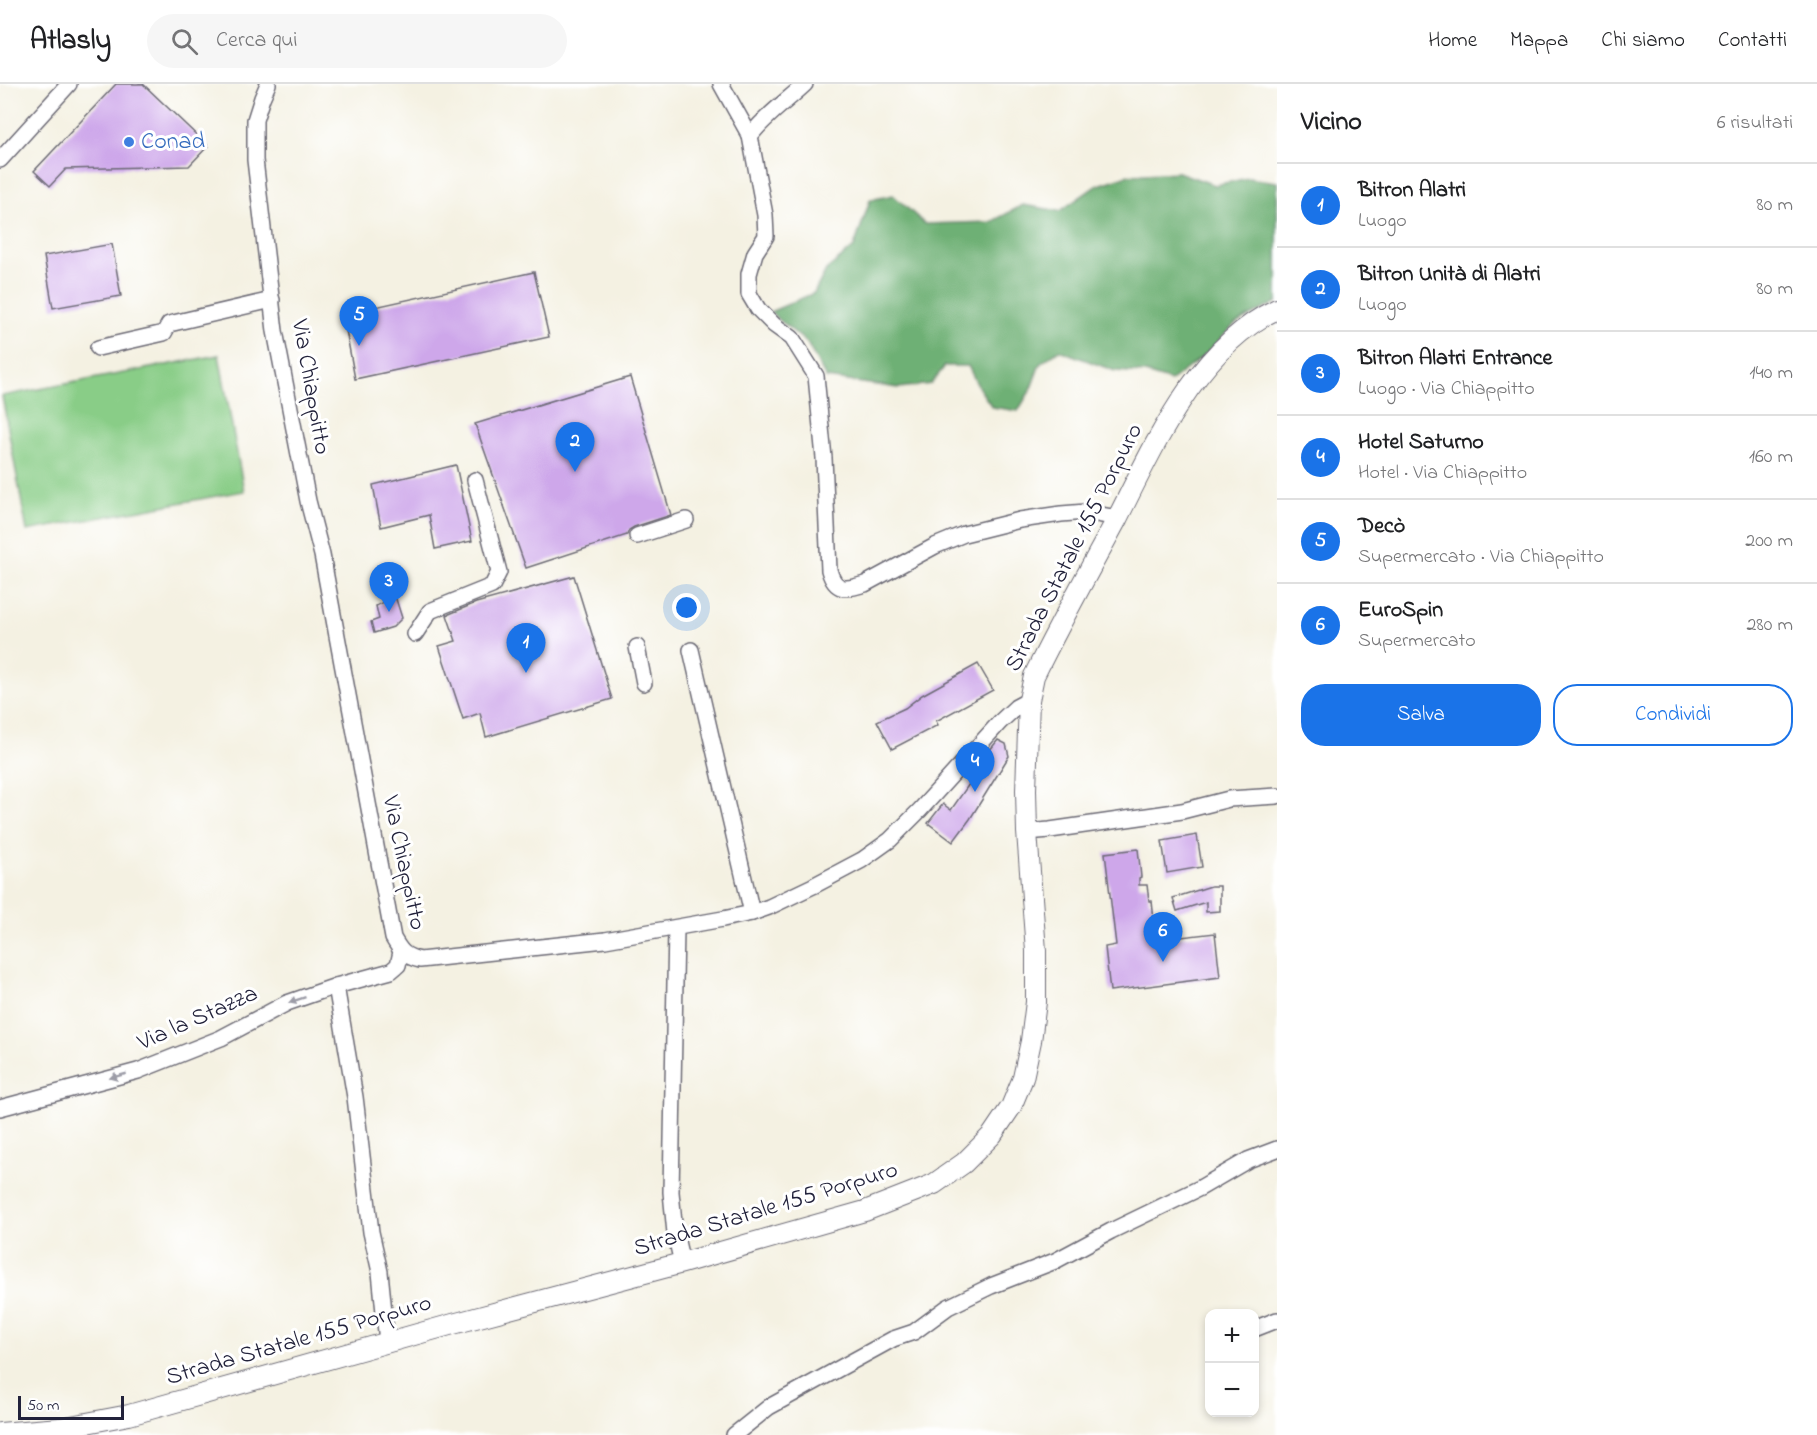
<!DOCTYPE html>
<html lang="it">
<meta charset="utf-8">
<style>
:root{--surface:#fff;--page:#f6f6f6;--text:#202124;--muted:#757577;--line:#e0e0e0;--accent:#1a73e8}
body{margin:0;font-family:"Indie Flower",sans-serif;background:var(--page);color:var(--text)}
.controls{position:absolute;right:18px;bottom:18px;display:grid;overflow:hidden;border-radius:12px;box-shadow:0 3px 9px #0003}
.controls button{width:54px;height:54px;display:grid;place-items:center;padding:0;border:0;border-bottom:2px solid var(--line);background:var(--surface);color:var(--text);font:30px sans-serif}
.scale{position:absolute;left:18px;bottom:15px;width:106px;box-sizing:border-box;padding-left:6px;border:3px solid #22223b;border-top:0;font-size:16px;line-height:21px;white-space:nowrap;color:#22223b;-webkit-text-stroke:4px #fff;paint-order:stroke}
.you{position:absolute;left:687px;top:524px;width:21px;height:21px;margin:-15px;border:4px solid #fff;border-radius:50%;background:#1a73e8;box-shadow:0 0 0 9px #1a73e833}
.badge{display:grid;place-items:center;width:39px;height:39px;border-radius:50%;background:var(--accent);color:#fff;font-size:20px;font-weight:700}
.pin{position:absolute;translate:-50% -50px;filter:drop-shadow(0 2px 3px #0008)}
.pin::after{content:'';position:absolute;top:32px;width:21px;height:18px;background:inherit;clip-path:polygon(0 0,100% 0,50% 100%)}
.list{margin:0;padding:0;list-style:none}
h2{display:flex;justify-content:space-between;align-items:center;height:78px;margin:0;padding:0 24px;font-size:26px}
h2 small{font-size:20px;font-weight:400;color:var(--muted)}
.list li{display:grid;grid-template-columns:39px 1fr auto;gap:18px;align-items:center;box-sizing:border-box;height:84px;padding:0 24px;border-top:2px solid var(--line)}
.list b{display:block;font-size:22px;white-space:nowrap}
.list p{margin:0;font-size:20px;white-space:nowrap;color:var(--muted)}
.list em{font-size:20px;font-style:normal;color:var(--muted)}
.actions{display:flex;gap:12px;padding:18px 24px}
.actions a{flex:1;padding:14px 0;border:2px solid var(--accent);border-radius:24px;text-align:center;font-size:21px;color:var(--accent)}
.actions .main{background:var(--accent);color:#fff}
.icon{flex:none;width:33px;height:33px;fill:none;stroke:currentColor;stroke-width:2;stroke-linecap:round;stroke-linejoin:round}
.map{position:relative;flex:none;width:1277px;height:1351px;overflow:hidden}
header{display:flex;align-items:center;gap:36px;box-sizing:border-box;height:84px;padding:0 30px;background:var(--surface);border-bottom:2px solid var(--line)}
header strong{font-size:28px}
nav{display:flex;gap:33px;margin-inline-start:auto;font-size:21px}
.search{width:420px;height:54px;background:var(--page);display:flex;align-items:center;gap:15px;box-sizing:border-box;padding:0 21px;border-radius:33px;color:var(--muted);font-size:22px}
main{display:flex}
aside{flex:1;background:var(--surface)}
.map>svg:first-child{display:block}
.green{fill:#89cd87;stroke:#567861;stroke-width:1.5}
.forest{fill:#6eb074;stroke:#486958;stroke-width:1.5}
.building{fill:#cea7ea}
.lines{fill:none;stroke-linecap:round;stroke-linejoin:round}
.minor-casing{stroke:#6c6a75;stroke-width:18}
.major-casing{stroke:#6c6a75;stroke-width:22}
.minor{stroke:#fff;stroke-width:15}
.major{stroke:#fff;stroke-width:20}
.oneway{fill:#9c9ca7}
.shop-dot{fill:#3f7fe0;stroke:#fff;stroke-width:2}
.labels{text-anchor:middle;dominant-baseline:central;stroke-width:6;stroke-linejoin:round;paint-order:stroke}
.shop-label{font-size:24px;fill:#366cbe;stroke:#fff;text-anchor:start}
.street-label{font-size:24px;fill:#22223b;stroke:#fff}
</style>
<header>
<strong>Atlasly</strong>
<div class="search"><svg class="icon" aria-label="search" viewBox="0 0 24 24"><circle cx="10" cy="10" r="6"/><path d="M15 15l6 6"/></svg>Cerca qui</div>
<nav><a>Home</a><a>Mappa</a><a>Chi siamo</a><a>Contatti</a></nav>
</header>
<main>
<div class="map">
<svg width="1277" height="1351" viewBox="0 0 1277 1351">
<rect width="100%" height="100%" fill="#fff"/>
<filter id="ink" filterUnits="userSpaceOnUse"><feTurbulence type="fractalNoise" baseFrequency=".0167" numOctaves="2"/><feDisplacementMap in="SourceGraphic" scale="12" xChannelSelector="R" yChannelSelector="G"/><feConvolveMatrix kernelMatrix="1 2 1 2 8 2 1 2 1" color-interpolation-filters="sRGB"/></filter>
<filter id="wash" filterUnits="userSpaceOnUse"><feTurbulence type="fractalNoise" baseFrequency=".008" numOctaves="4" result="noise"/><feDisplacementMap in="SourceGraphic" scale="24" xChannelSelector="R" yChannelSelector="G"/><feGaussianBlur stdDeviation="1.35" result="paint"/><feColorMatrix in="noise" values="0 0 0 0 0 0 0 0 0 0 0 0 0 0 0 0 0 1.4 0 .05"/><feComposite in="paint" operator="in"/></filter>
<g filter="url(#wash)">
<rect width="100%" height="100%" fill="#f4f1e2"/>
<path class="green" d="M219 271 244 407 27 447 2 312Z"/>
<path class="forest" d="M1178 88 1215 101 1248 94 1277 98V218L1235 240 1206 270 1171 297 1145 289 1115 287 1059 266 1040 280 1030 307 1018 327 992 323 979 304 968 282H945L931 300 899 304 826 294 807 259 770 228 814 209 826 186 854 163 870 116 893 111 925 140 991 138 1023 121 1060 127 1096 102 1128 91Z"/>
<g id="blocks">
<g class="building">
<path d="M116 0H143L208 62 189 82 66 85 50 102 34 87Z"/>
<path d="M112 160 121 212 53 224 44 172Z"/>
<path d="M534 188 549 253 355 295 343 230Z"/>
<path d="M630 293 671 431 634 443 629 446 627 451 526 484 475 340Z"/>
<path d="M456 381 472 457 435 465 429 431 381 443 373 401Z"/>
<path d="M574 492 612 615 486 653 480 629 463 635 439 562 456 557 447 531 476 519Z"/>
<path d="M395 512 402 534 393 543 374 549 371 538 379 535 376 522Z"/>
<path d="M978 580 993 606 936 637 938 641 892 665 877 637 905 624 922 611Z"/>
<path d="M998 656 1006 660 1009 672 970 735 953 758 928 739 943 720 951 726 974 693 970 690Z"/>
<path d="M1197 751 1202 783 1167 789 1162 757Z"/>
<path d="M1138 765 1141 793 1139 794V801H1147L1149 817H1152L1156 856 1215 849 1220 893 1110 907 1105 863 1116 861 1105 769Z"/>
<path d="M1211 802H1220V827L1206 828V818L1177 827 1173 814Z"/>
</g>
</g>
</g>
<g filter="url(#ink)">
<use href="#blocks" fill-opacity="0" stroke="#6c6a75" stroke-width="1.5"/>
<g class="lines">
<g class="minor-casing">
<g id="minor">
<path d="M268 0 262 14 255 36V76L275 247 308 417 322 471 393 854C401 868 404 872 420 876L605 856 723 835 752 829 769 823 813 802 862 776 890 756 920 726 1000 638 1016 623 1029 616"/>
<path d="M721 0 750 52"/>
<path d="M805 0C787 17 765 32 750 52L765 131 766 152 755 169 749 190V210L758 225 774 241 792 254 816 292 824 374 829 486C835 508 846 506 865 500L935 462 964 450 1020 436 1061 430 1086 428 1117 434"/>
<path d="M0 76 69 0"/>
<path d="M98 264 164 249 169 240 272 216"/>
<path d="M637 452 686 436"/>
<path d="M415 550 430 527 492 502 499 488 475 396"/>
<path d="M637 563 644 599"/>
<path d="M691 566 752 829"/>
<path d="M1027 748 1050 746 1182 727 1229 715 1277 712"/>
<path d="M676 845 671 1108 675 1149 682 1179"/>
<path d="M336 902 355 1013 371 1148 380 1188 387 1258"/>
<path d="M0 1024 138 987 221 954 287 919 336 902 391 887 398 881 401 868"/>
<path d="M1254 1245 1277 1236"/>
<path d="M734 1351 769 1323 893 1255 914 1248 948 1223 991 1202 1055 1177 1111 1147 1200 1104 1248 1076 1277 1065"/>
</g>
</g>
<g class="major-casing">
<path id="major" d="M0 1349 60 1344 129 1331 453 1240 682 1179 865 1127 934 1100 964 1079 992 1051 1011 1023 1023 994 1031 957 1036 918V867L1027 748 1026 706 1029 616 1034 592C1060 539 1089 487 1117 435 1155 360 1197 263 1277 225"/>
</g>
<use href="#minor" class="minor"/>
<use href="#major" class="major"/>
</g>
<defs><path id="oneway-solid" d="M-6-.8H1V-3.2L6.5 0L1 3.2V.8H-6Z" transform="scale(1.5)"/></defs>
<g class="oneway">
<use href="#oneway-solid" transform="translate(297 916) rotate(161)"/>
<use href="#oneway-solid" transform="translate(118 992) rotate(165)"/>
</g>
</g>
<circle class="shop-dot" cx="129" cy="58" r="6"/>
<g class="labels">
<g class="shop-label">
<text x="141" y="58">Conad</text>
</g>
<g class="street-label">
<text transform="translate(310 303) rotate(80)">Via Chiappitto</text>
<text transform="translate(1075 464) rotate(-63)">Strada Statale 155 Porpuro</text>
<text transform="translate(403 779) rotate(78)">Via Chiappitto</text>
<text transform="translate(198 935) rotate(-24)">Via la Stazza</text>
<text transform="translate(766 1126) rotate(-17)">Strada Statale 155 Porpuro</text>
<text transform="translate(299 1257) rotate(-16)">Strada Statale 155 Porpuro</text>
</g>
</g>
</svg>
<div class="controls">
<button>+</button>
<button>−</button>
</div>
<div class="scale">50 m</div>
<div class="you"></div>
<div class="pin badge" style="left:526px;top:589px">1</div>
<div class="pin badge" style="left:575px;top:388px">2</div>
<div class="pin badge" style="left:389px;top:528px">3</div>
<div class="pin badge" style="left:975px;top:708px">4</div>
<div class="pin badge" style="left:359px;top:262px">5</div>
<div class="pin badge" style="left:1163px;top:878px">6</div>
</div>
<aside>
<h2>Vicino<small>6 risultati</small></h2>
<ul class="list">
<li><span class="badge">1</span><div><b>Bitron Alatri</b><p>Luogo</p></div><em>80 m</em></li>
<li><span class="badge">2</span><div><b>Bitron Unità di Alatri</b><p>Luogo</p></div><em>80 m</em></li>
<li><span class="badge">3</span><div><b>Bitron Alatri Entrance</b><p>Luogo · Via Chiappitto</p></div><em>140 m</em></li>
<li><span class="badge">4</span><div><b>Hotel Saturno</b><p>Hotel · Via Chiappitto</p></div><em>160 m</em></li>
<li><span class="badge">5</span><div><b>Decò</b><p>Supermercato · Via Chiappitto</p></div><em>200 m</em></li>
<li><span class="badge">6</span><div><b>EuroSpin</b><p>Supermercato</p></div><em>280 m</em></li>
</ul>
<div class="actions"><a class="main">Salva</a><a>Condividi</a></div>
</aside>
</main>
